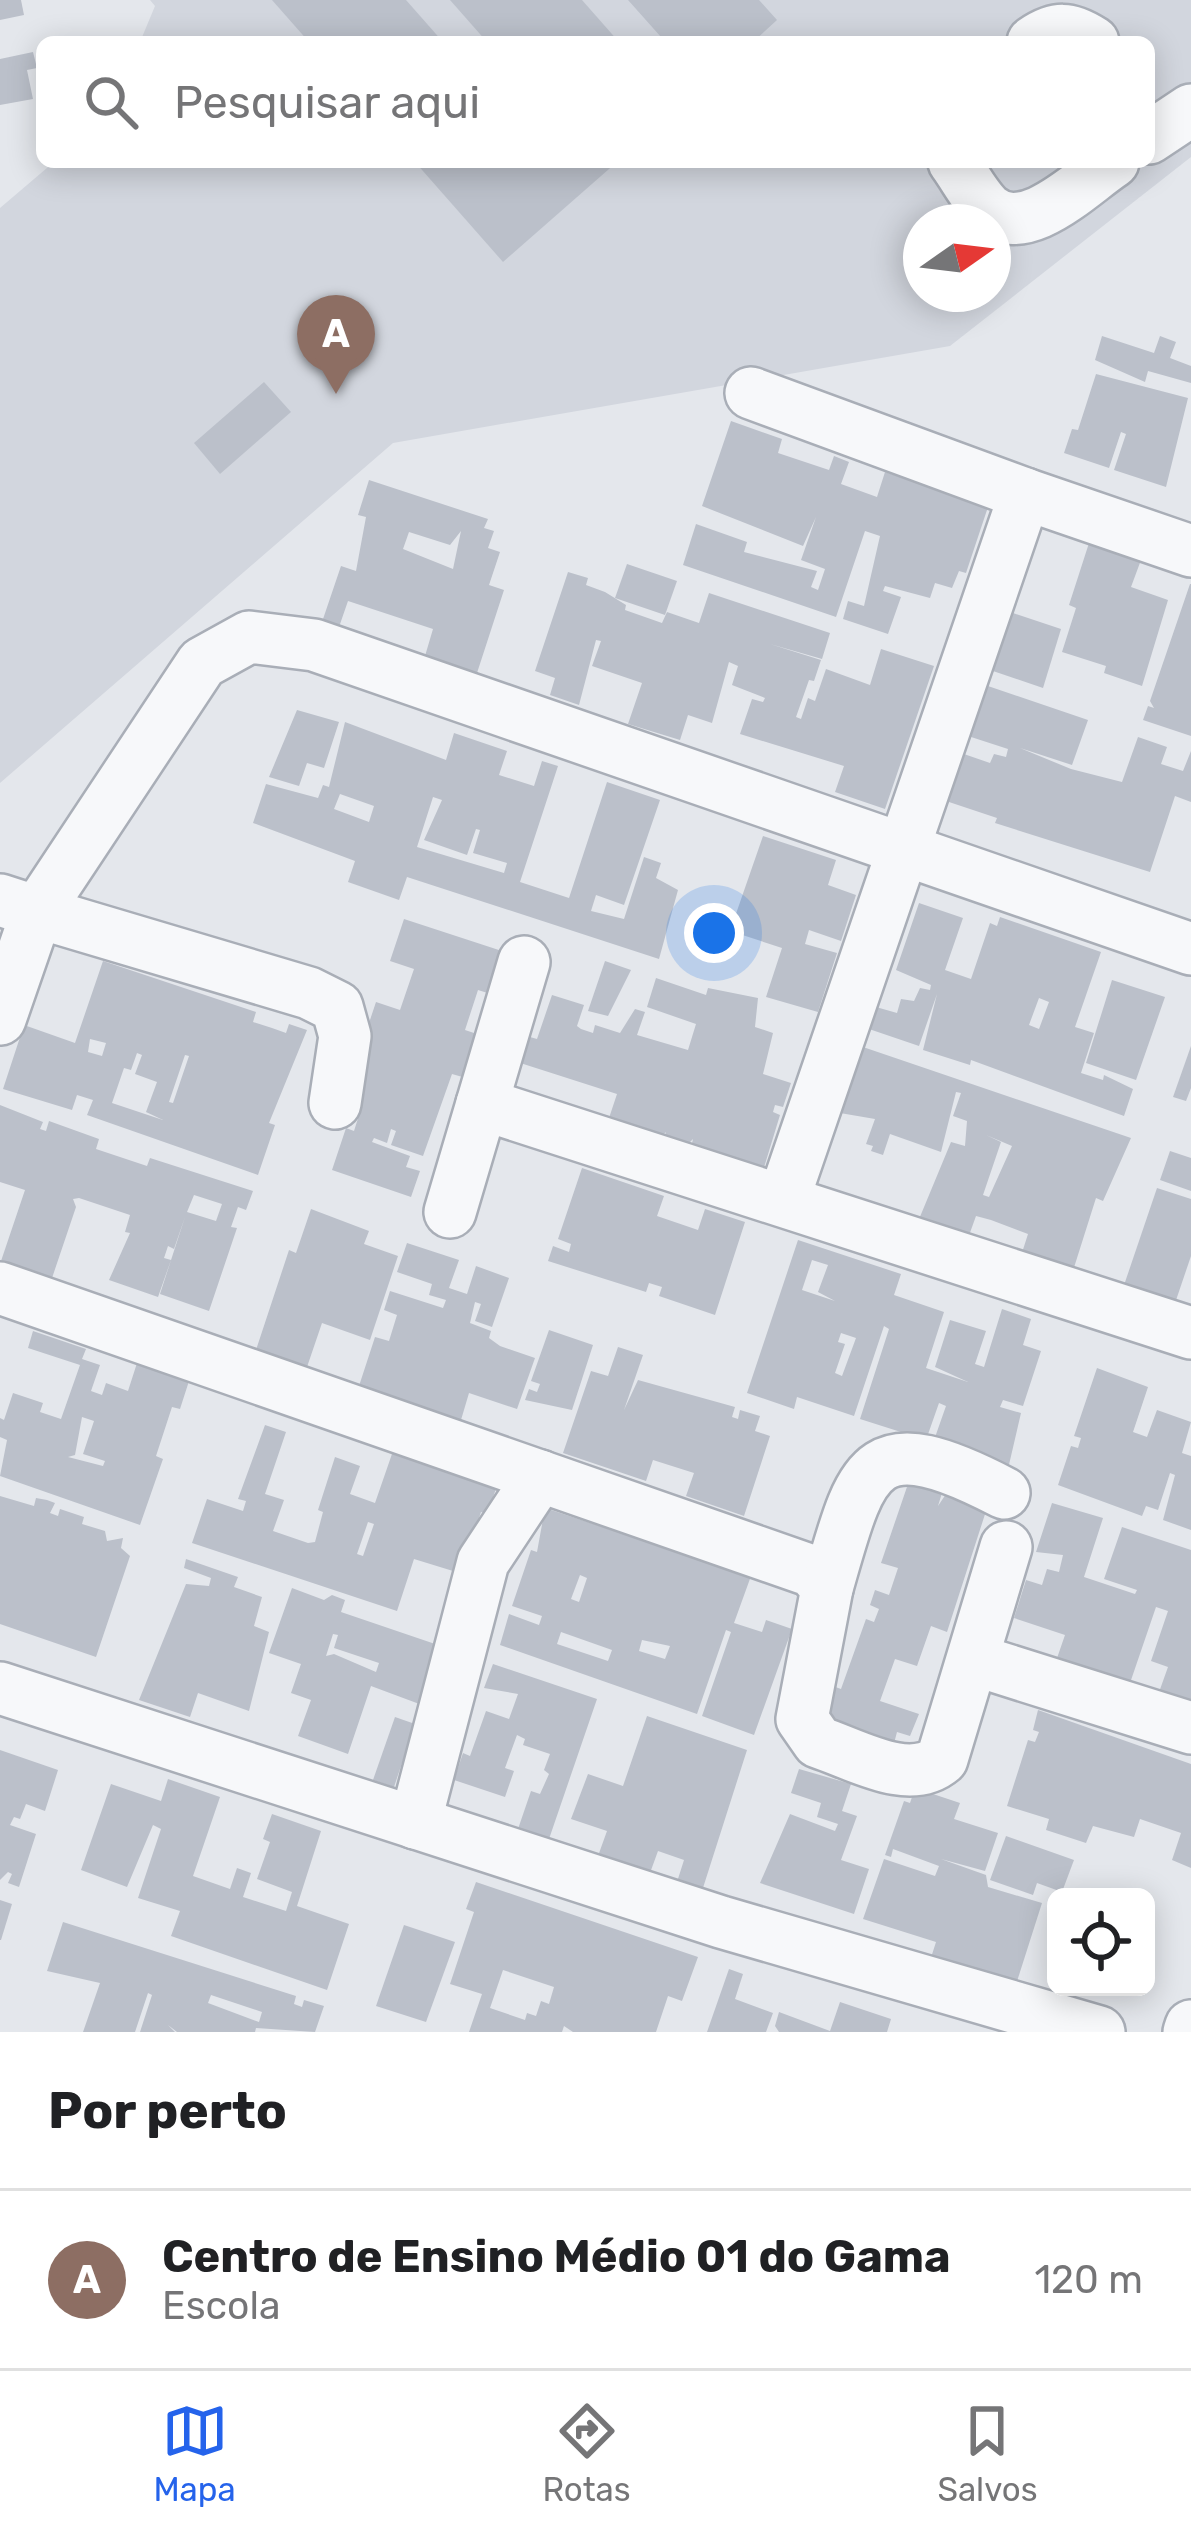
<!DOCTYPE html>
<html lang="pt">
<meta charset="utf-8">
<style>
:root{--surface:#fff;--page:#f6f6f6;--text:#202124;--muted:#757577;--line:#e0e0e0;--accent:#2563eb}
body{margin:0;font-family:Rubik,sans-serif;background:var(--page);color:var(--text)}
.controls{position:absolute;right:36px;bottom:36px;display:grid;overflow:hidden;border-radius:18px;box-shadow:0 6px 30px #0003}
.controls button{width:108px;height:108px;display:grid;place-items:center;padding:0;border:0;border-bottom:3px solid var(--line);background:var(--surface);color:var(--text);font:60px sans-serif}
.compass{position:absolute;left:903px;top:204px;width:108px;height:108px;border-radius:50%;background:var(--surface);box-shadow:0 6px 30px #0003;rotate:76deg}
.you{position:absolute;left:714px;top:933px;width:42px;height:42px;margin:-30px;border:9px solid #fff;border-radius:50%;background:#1a73e8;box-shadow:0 0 0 18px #1a73e833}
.badge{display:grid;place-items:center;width:78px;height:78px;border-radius:50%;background:var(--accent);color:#fff;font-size:39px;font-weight:700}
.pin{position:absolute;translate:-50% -99px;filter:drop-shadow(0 3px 6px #0008)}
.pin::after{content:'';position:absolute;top:63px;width:42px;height:36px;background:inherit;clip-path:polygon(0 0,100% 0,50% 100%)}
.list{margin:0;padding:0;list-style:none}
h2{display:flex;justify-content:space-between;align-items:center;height:156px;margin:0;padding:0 48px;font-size:51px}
h2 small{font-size:39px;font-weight:400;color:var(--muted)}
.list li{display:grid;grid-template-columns:78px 1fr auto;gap:36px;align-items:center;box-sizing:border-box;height:180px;padding:0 48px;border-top:3px solid var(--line)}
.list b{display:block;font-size:45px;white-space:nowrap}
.list p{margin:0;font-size:39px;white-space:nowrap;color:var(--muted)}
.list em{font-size:39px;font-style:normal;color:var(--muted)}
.icon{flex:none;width:66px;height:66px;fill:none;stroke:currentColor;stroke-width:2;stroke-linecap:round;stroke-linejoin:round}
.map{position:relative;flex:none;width:1191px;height:2032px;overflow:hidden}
.search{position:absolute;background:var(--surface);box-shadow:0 6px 30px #0003;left:36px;right:36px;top:36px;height:132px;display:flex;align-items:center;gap:30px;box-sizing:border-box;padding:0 42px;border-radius:18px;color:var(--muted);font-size:45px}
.sheet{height:336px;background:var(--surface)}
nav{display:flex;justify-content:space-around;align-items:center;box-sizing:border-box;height:168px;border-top:3px solid var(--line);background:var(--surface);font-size:33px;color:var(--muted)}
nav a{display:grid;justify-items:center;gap:6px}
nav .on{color:var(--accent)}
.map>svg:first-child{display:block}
.built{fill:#d2d6de;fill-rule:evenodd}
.building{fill:#bbc0ca;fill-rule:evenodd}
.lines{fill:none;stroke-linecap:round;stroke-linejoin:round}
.minor-casing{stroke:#a9aeb7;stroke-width:56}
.minor{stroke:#f7f8fa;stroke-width:51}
</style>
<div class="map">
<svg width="1191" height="2032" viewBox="0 0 1191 2032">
<rect width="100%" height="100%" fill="#e4e7ec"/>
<path class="built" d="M150 0H1191V157L950 346 393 443 0 783V208L54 162H1149V42H140L155 6ZM921 222H993V294H921Z"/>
<g class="building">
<path d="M0 0H21L24 15 0 20Z"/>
<path d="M272 0H406L443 42H309Z"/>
<path d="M450 0H582L619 42H487Z"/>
<path d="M628 0H759L777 20 753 42H656L661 37Z"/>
<path d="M33 52 37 68 27 70 33 99 0 105V59Z"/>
<path d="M415 162H617L503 262Z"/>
<path d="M1102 336 1154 353 1160 336 1176 342 1170 358 1191 366V383L1148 371 1145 382 1095 360Z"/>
<path d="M1096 374 1188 398 1166 487 1114 470 1126 434 1121 432 1109 468 1064 453 1072 429 1078 430Z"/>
<path d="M264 382 291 412 220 474 194 443Z"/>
<path d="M731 421 782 439 778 453 829 470 834 456 849 462 841 484 877 497 885 472 988 507 966 573 959 571 952 588 935 583 930 598 885 586 883 591 901 597 888 634 843 619 848 601 864 606 880 536 865 531 836 617 683 565 696 524 747 542 744 552 817 571 811 587 818 590 825 569 801 560 816 517 803 546 702 506Z"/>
<path d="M369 480 488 519 484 528 494 531 488 548 500 552 489 585 504 590 477 673 425 656 433 629 348 601 339 627 322 622 341 566 356 571 366 517 358 515ZM461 531 453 569 403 549 409 532 450 545Z"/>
<path d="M1089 543 1141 560 1131 587 1168 600 1142 686 1104 673 1106 666 1062 652 1076 608 1069 605Z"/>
<path d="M627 564 677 581 665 615 615 598Z"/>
<path d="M568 572 588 578 586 585 605 592 626 605 625 610 662 623 667 612 699 623 709 593 830 633 822 659 770 644 821 660 814 681 809 680 796 717 801 719 808 698 815 701 826 669 870 685 881 649 934 666 885 809 835 792 844 766 740 734 752 699 763 702 765 698 732 685 738 666 729 662 712 723 688 715 680 740 628 724 642 683 592 666 601 641 596 640 579 705 550 695 555 678 535 671Z"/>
<path d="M1190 584H1191V736L1143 720 1148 706 1154 708 1150 701Z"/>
<path d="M1010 612 1061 629 1043 688 990 670Z"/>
<path d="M985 685 1088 720 1072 765 1020 748 1071 769 1122 782 1138 737 1167 747 1161 764 1183 771 1191 751V802L1175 796 1150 872 995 823 997 818 946 801 961 753 990 763 994 754 1006 757 1008 749 968 736Z"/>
<path d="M297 710 339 722 324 768 307 763 299 786 269 777Z"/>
<path d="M345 722 446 760 454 733 507 751 499 775 534 786 542 761 558 766 520 882 569 898 607 782 660 800 624 905 596 895 591 911 624 919 644 857 661 863 656 878 678 890 659 959 407 877 399 900 348 882 355 861 253 823 266 784 318 798 323 785 329 787ZM340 794 374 806 369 822 334 809ZM433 797 442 800 424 840 467 855 476 829 480 830 473 853 507 863 504 873 417 847Z"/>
<path d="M763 836 836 860 828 885 856 895 841 941 809 930 805 944 837 953 818 1012 766 997 782 948 730 931Z"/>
<path d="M919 903 963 918 945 970 971 979 990 923 997 926 1000 917 1101 952 1075 1027 1094 1033 1081 1073 1103 1080 1104 1075 1133 1089 1124 1116 971 1060 970 1065 923 1050 937 994 919 1046 869 1029 876 1007 897 1013 901 999 914 1001 920 988 930 990 931 985 896 970ZM1039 998 1049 1002 1039 1029 1029 1025Z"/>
<path d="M404 919 508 953 494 995 478 990 465 1030 480 1035 466 1078 452 1074 423 1156 391 1145 396 1131 391 1129 387 1143 374 1138 372 1142 410 1156 406 1167 420 1171 411 1197 332 1170 346 1128 354 1131 360 1112 356 1110 362 1044 376 1002 400 1010 414 969 390 961Z"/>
<path d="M103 961 256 1012 253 1022 272 1028 286 1033 289 1024 307 1030 269 1123 275 1125 258 1175 87 1115 93 1100 77 1095 72 1110 3 1089 24 1025 75 1043ZM90 1039 106 1043 102 1056 88 1052ZM137 1053 142 1055 135 1074 157 1082 146 1112 163 1120 112 1103 124 1068 131 1070ZM185 1055 189 1056 173 1103 169 1102Z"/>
<path d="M605 961 631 970 608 1016 588 1011Z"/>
<path d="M656 978 706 995 708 988 758 998 755 1027 773 1033 763 1074 791 1083 783 1107 775 1105 773 1112 780 1115 762 1174 691 1148 693 1139 686 1146 664 1138 666 1132 660 1138 608 1121 617 1094 514 1061 523 1035 537 1039 552 995 584 1005 577 1026 581 1029 593 1033 595 1025 620 1033 635 1009 645 1012 637 1035 688 1050 696 1024 647 1007Z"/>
<path d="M1112 980 1165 997 1136 1080 1086 1063Z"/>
<path d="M1191 1046V1088L1186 1101 1173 1097Z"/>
<path d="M863 1047 1131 1138 1103 1201 1096 1198 1071 1277 1020 1259 1028 1234 991 1220 976 1216 967 1241 917 1224 951 1142 965 1146 967 1121 953 1116 961 1093 956 1092 941 1152 890 1134 883 1155 871 1151 873 1146 866 1144 875 1119 840 1113ZM986 1135 1012 1146 989 1197 983 1195 1001 1142Z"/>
<path d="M0 1105 43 1122 40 1129 46 1131 49 1121 99 1139 96 1149 147 1166 150 1158 253 1191 246 1210 238 1207 231 1227 237 1228 209 1311 160 1294 185 1217 174 1249 168 1246 164 1258 171 1260 158 1297 109 1280 130 1233 125 1232 130 1215 79 1198 73 1199 76 1207 51 1281 0 1264 25 1190 0 1182ZM194 1195 222 1204 216 1221 187 1212Z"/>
<path d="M1170 1151 1191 1158V1191L1160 1180Z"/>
<path d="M582 1168 664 1196 657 1216 698 1230 705 1209 745 1222 715 1315 659 1296 662 1287 649 1283 646 1292 548 1261 553 1246 569 1252 571 1244 558 1239Z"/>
<path d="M1157 1188 1191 1199V1256L1172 1312 1121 1294Z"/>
<path d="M311 1209 369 1231 364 1244 398 1256 370 1340 322 1323 307 1367 256 1350 289 1250 296 1253Z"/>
<path d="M798 1240 901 1274 894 1295 944 1312 926 1368 968 1382 935 1367 950 1320 986 1331 975 1364 984 1367 1002 1309 1031 1319 1023 1345 1041 1351 1023 1406 1003 1400 1000 1407 1021 1413 1008 1469 933 1443 946 1406 939 1403 926 1440 860 1419 889 1329 884 1326 854 1416 797 1397 794 1409 747 1393ZM812 1260 828 1265 818 1292 835 1301 802 1290ZM841 1333 856 1338 842 1376 835 1373 845 1344 838 1342Z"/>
<path d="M407 1243 459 1260 449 1288 467 1294 476 1266 509 1278 492 1327 475 1321 481 1304 475 1302 470 1323 491 1331 489 1338 500 1346 535 1358 517 1409 469 1393 461 1420 359 1386 375 1337 389 1341 397 1315 384 1310 390 1291 443 1308 446 1300 429 1295 432 1284 397 1272Z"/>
<path d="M549 1330 593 1345 572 1410 525 1400 529 1389 537 1392 540 1384 531 1381Z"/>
<path d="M33 1331 86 1349 82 1359 100 1365 91 1391 102 1395 106 1383 128 1391 137 1363 189 1381 180 1409 172 1407 156 1456 163 1459 140 1525 0 1476 7 1440 0 1437V1418L4 1420 13 1393 43 1403 40 1412 61 1419 80 1365 28 1348ZM82 1417 94 1421 83 1454 105 1461 103 1466 68 1457 75 1455Z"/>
<path d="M618 1347 643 1355 624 1410 638 1380 735 1407 732 1417 738 1419 740 1410 760 1416 755 1431 770 1436 744 1516 686 1496 694 1473 653 1460 646 1481 563 1453 591 1371 608 1376Z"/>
<path d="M1097 1368 1148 1387 1133 1432 1147 1437 1157 1410 1191 1422 1182 1453 1191 1456V1530L1163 1520 1175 1475 1170 1473 1158 1510 1146 1506 1142 1516 1058 1485 1071 1446 1078 1448 1081 1438 1074 1436Z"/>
<path d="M265 1425 286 1432 265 1494 284 1500 273 1531 308 1543 315 1542 323 1512 318 1510 335 1457 360 1466 350 1494 375 1503 393 1451 497 1486 487 1514 481 1512 479 1518 488 1521 466 1575 414 1559 397 1611 192 1543 207 1499 243 1511 246 1501 238 1499ZM368 1522 374 1524 363 1556 357 1554Z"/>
<path d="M909 1481 942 1493 938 1506 946 1494 987 1508 947 1632 931 1626 917 1666 895 1659 880 1701 919 1714 910 1736 897 1732 892 1751 814 1723 827 1684 841 1689 866 1619 874 1622 879 1609 870 1605 875 1590 889 1595 898 1568 881 1563Z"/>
<path d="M0 1496 34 1506 36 1498 47 1500 55 1503 50 1513 58 1516 60 1509 84 1517 82 1524 105 1531 107 1541 123 1538 121 1548 130 1556 96 1657 0 1624Z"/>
<path d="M1052 1503 1103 1518 1084 1577 1135 1594 1137 1590 1104 1579 1122 1527 1191 1550V1707L1158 1695 1168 1667 1151 1661 1168 1611 1156 1607 1129 1686 1056 1661 1065 1635 1014 1618 1026 1580 1042 1585 1047 1569 1059 1572 1063 1555 1036 1552Z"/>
<path d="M545 1508 751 1576 734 1623 762 1632 766 1620 792 1629 754 1735 702 1716 731 1632 726 1630 697 1714 500 1645 509 1614 539 1625 542 1616 512 1606 531 1550 537 1552ZM580 1575 587 1578 579 1602 571 1599ZM561 1632 612 1650 608 1661 557 1644ZM642 1640 670 1646 665 1659 639 1651Z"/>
<path d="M186 1559 238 1577 234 1587 262 1597 254 1626 269 1632 249 1711 198 1693 190 1717 139 1700 186 1584 209 1586 211 1578 184 1568Z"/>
<path d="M292 1588 324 1600 332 1595 345 1600 341 1612 441 1646 422 1705 371 1686 348 1754 298 1736 311 1700 291 1693 301 1664 269 1653ZM333 1634 338 1635 334 1648 379 1663 376 1672 334 1654 326 1656Z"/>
<path d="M493 1664 597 1699 549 1839 518 1829 531 1791 540 1794 549 1774 544 1770 550 1754 523 1745 525 1739 517 1735 505 1768 514 1771 505 1797 454 1780 463 1753 470 1756 486 1711 509 1719 518 1694 484 1688Z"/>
<path d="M1038 1710 1191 1764V1868L1172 1860 1181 1833 1140 1819 1134 1837 1093 1826 1086 1843 1046 1830 1049 1819 1007 1806 1028 1740 1035 1742 1039 1732 1033 1730Z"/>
<path d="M647 1716 747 1750 702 1891 677 1882 684 1860 658 1851 650 1873 598 1856 607 1831 571 1819 588 1774 623 1786Z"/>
<path d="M395 1717 415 1724 394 1787 373 1780Z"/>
<path d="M0 1750 58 1770 45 1811 26 1804 20 1819 14 1817 10 1825 36 1834 19 1887 8 1883 12 1874 8 1872 0 1880Z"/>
<path d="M799 1769 851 1784 842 1811 857 1816 841 1860 869 1869 854 1914 760 1883 790 1814 835 1831 838 1824 817 1817 821 1803 791 1793Z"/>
<path d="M168 1779 220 1797 193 1876 230 1889 237 1868 251 1873 243 1897 286 1911 292 1892 257 1879 270 1842 263 1839 272 1814 321 1831 297 1906 349 1924 327 1990 171 1936 180 1911 138 1898 161 1829 153 1825 127 1887 81 1870 111 1784 161 1801Z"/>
<path d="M915 1788 960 1803 954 1819 998 1833 985 1871 941 1859 986 1875 988 1887 1042 1903 1012 1997 927 1970 936 1942 863 1919 884 1859 935 1876 939 1866 893 1849 891 1857 885 1855 904 1801 910 1803Z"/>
<path d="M1006 1836 1074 1860 1062 1892 1037 1883 1033 1895 990 1880Z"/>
<path d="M476 1882 698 1957 682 2001 668 1996 656 2032H573L564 2026 562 2032H469L482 1994 450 1984 474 1912 466 1909ZM503 1970 554 1987 549 2004 541 2001 536 2016 527 2013 525 2020 490 2008Z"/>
<path d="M0 1900 12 1904 1 1940H0Z"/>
<path d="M63 1922 296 1996 294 2004 302 2007 304 2000 324 2006 315 2032 256 2028 255 2032H177L168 2025 175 2032H140L152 1995 148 1993 135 2032H83L100 1983 47 1971ZM211 1995 262 2012 259 2022 208 2003Z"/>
<path d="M404 1925 455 1942 426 2022 376 2006Z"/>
<path d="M729 1969 743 1974 735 1999 773 2013 766 2032H707Z"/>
<path d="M840 2002 891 2019 887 2032H779L775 2026 779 2012 830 2031Z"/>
</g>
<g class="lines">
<g class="minor-casing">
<g id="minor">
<path d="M1033 42C1056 26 1070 27 1093 42"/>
<path d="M1149 138 1191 110"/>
<path d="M954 162C965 177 975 197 988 209 1026 241 1081 183 1113 162"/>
<path d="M751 393 1025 494 784 1198"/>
<path d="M1025 494 1191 551"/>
<path d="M0 900 37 912 202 663 249 637 314 645 1191 949"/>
<path d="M0 1019 37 912 309 993 337 1007 345 1036 335 1103"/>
<path d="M482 1104 1191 1333"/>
<path d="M450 1212 524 962"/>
<path d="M0 1288 812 1571 827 1588 802 1719 818 1742C855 1754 909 1787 942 1759L1006 1547"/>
<path d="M827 1588C862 1466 868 1422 1004 1493"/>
<path d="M975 1660 1191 1728"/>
<path d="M0 1688 721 1922 1099 2032"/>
<path d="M415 1823 483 1562 540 1476"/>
<path d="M1189 2032 1191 2026"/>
</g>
</g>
<use href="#minor" class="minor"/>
</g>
</svg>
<div class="controls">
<button><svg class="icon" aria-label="locate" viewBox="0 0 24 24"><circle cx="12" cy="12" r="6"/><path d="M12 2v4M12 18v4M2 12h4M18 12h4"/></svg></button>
</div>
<svg class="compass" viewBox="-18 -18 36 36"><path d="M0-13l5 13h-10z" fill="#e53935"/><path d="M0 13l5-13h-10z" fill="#757577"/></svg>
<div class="you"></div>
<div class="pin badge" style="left:336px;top:394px;background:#8d6e63">A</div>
<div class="search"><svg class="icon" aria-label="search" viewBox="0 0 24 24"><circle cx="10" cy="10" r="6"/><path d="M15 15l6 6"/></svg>Pesquisar aqui</div>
</div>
<section class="sheet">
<h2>Por perto<small></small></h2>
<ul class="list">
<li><span class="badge" style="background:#8d6e63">A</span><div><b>Centro de Ensino Médio 01 do Gama</b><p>Escola</p></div><em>120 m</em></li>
</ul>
</section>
<nav>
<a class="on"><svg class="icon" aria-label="map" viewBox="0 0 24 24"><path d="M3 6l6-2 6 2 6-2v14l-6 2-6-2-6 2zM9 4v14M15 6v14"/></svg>Mapa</a>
<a><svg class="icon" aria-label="directions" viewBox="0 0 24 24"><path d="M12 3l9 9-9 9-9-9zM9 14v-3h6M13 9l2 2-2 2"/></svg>Rotas</a>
<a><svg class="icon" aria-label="saved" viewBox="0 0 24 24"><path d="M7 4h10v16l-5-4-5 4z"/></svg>Salvos</a>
</nav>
